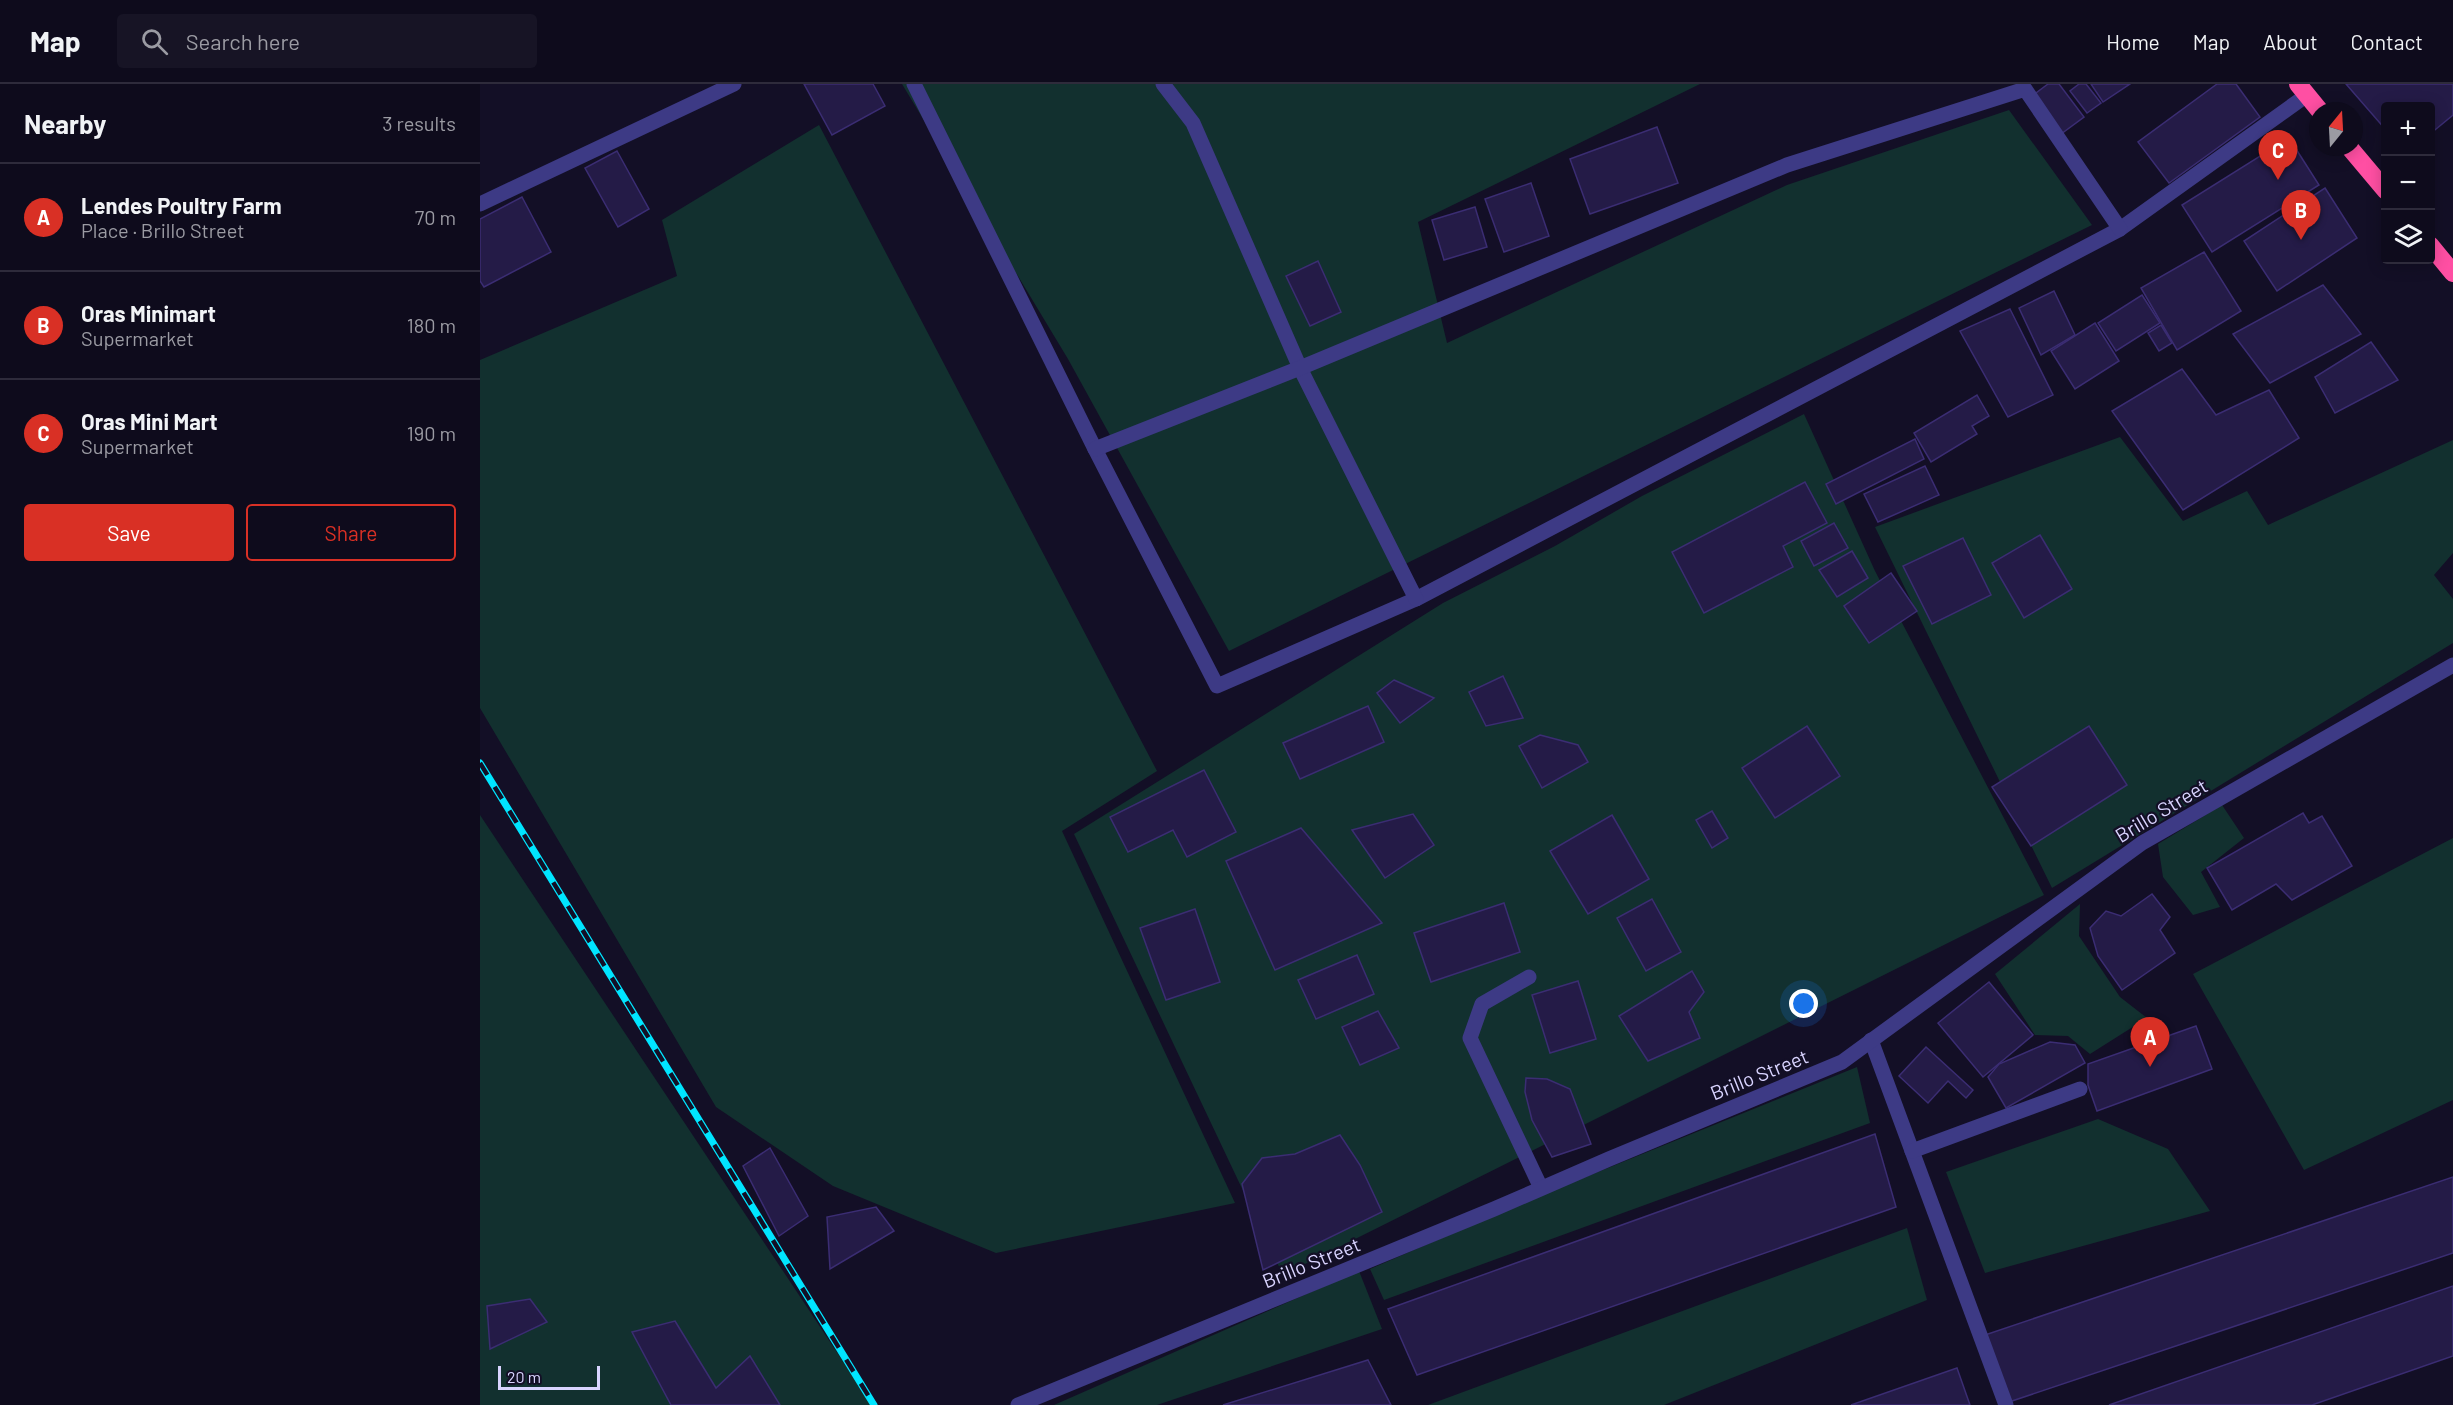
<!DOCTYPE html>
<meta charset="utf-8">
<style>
:root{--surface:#0e0b1c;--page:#171425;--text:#f1f3f6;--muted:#9b9ba3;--line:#2e2b3b;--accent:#d93025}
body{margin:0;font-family:Barlow,sans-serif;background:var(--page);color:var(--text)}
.controls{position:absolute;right:18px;top:18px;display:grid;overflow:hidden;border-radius:6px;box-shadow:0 3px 15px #0003}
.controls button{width:54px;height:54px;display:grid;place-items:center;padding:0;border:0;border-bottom:2px solid var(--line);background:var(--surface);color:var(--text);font:30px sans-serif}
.compass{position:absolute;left:1829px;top:18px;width:54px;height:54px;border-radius:50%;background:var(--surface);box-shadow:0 3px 15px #0003;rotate:18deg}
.scale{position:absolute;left:18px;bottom:15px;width:102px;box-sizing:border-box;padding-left:6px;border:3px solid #d9d4ff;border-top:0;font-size:16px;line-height:21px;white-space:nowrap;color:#d9d4ff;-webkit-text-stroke:4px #130f26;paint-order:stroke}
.you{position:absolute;left:1324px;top:920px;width:21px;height:21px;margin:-15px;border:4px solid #fff;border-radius:50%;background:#1a73e8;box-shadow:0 0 0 9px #1a73e833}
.badge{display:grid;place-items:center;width:39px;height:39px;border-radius:50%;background:var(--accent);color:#fff;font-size:20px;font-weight:700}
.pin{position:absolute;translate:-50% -50px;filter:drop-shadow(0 2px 3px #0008)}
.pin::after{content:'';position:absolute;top:32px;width:21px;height:18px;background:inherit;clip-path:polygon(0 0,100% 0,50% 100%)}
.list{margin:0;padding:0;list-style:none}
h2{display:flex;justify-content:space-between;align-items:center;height:78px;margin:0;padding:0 24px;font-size:26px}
h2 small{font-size:20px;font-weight:400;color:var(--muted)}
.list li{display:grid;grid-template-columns:39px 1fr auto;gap:18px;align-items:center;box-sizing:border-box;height:108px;padding:0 24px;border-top:2px solid var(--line)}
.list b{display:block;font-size:22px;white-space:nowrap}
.list p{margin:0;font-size:20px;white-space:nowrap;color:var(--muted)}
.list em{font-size:20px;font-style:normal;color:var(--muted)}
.actions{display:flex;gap:12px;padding:18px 24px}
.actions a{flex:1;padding:14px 0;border:2px solid var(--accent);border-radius:6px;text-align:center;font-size:21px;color:var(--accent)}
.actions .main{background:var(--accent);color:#fff}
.icon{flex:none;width:33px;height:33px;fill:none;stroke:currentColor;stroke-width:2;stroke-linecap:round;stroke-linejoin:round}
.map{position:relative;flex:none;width:1973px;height:1321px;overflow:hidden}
header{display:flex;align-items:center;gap:36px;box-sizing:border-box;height:84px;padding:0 30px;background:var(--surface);border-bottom:2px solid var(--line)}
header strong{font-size:28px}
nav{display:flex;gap:33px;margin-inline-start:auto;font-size:21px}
.search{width:420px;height:54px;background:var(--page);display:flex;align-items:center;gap:15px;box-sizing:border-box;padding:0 21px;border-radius:6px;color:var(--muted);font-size:22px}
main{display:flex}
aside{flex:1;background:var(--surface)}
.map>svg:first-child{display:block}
.green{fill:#12302f}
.building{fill:#241b47;stroke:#3b2d73;stroke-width:1.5}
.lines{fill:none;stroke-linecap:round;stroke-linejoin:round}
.minor{stroke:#3d3a85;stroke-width:15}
.highway{stroke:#ff4fa3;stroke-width:18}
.rail-casing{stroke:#00e5ff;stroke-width:7}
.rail{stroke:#130f26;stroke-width:4.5;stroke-dasharray:14;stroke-linecap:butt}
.labels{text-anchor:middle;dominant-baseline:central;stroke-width:4.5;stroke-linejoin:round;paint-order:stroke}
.street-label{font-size:20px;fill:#d9d4ff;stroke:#130f26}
</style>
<header>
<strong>Map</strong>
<div class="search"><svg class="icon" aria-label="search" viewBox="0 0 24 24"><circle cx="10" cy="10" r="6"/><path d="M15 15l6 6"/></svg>Search here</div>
<nav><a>Home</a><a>Map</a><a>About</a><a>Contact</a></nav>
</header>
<main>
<aside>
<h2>Nearby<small>3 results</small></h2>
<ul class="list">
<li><span class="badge">A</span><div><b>Lendes Poultry Farm</b><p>Place · Brillo Street</p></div><em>70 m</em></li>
<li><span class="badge">B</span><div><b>Oras Minimart</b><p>Supermarket</p></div><em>180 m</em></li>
<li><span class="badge">C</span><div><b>Oras Mini Mart</b><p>Supermarket</p></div><em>190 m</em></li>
</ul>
<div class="actions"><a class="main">Save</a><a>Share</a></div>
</aside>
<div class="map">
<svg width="1973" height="1321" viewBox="0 0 1973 1321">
<rect width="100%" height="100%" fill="#130f26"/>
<g class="green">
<path d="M422 0H1220L938 138 967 259 1307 101 1529 26 1612 141 749 567 588 275Z"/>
<path d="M339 41 677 687 582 747 755 1119 516 1169 353 1102 236 1023 0 624V276L197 192 182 136Z"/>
<path d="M1324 330 1395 487 1564 811 803 1191 594 750 963 519 1075 462 1162 412Z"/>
<path d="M1640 353 1703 437 1767 407 1788 441 1973 356V469L1954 491 1973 515V559L1572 804 1395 443Z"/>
<path d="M1742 721 1764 754 1721 788 1740 823 1713 831 1683 793 1678 760Z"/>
<path d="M0 731 392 1321H0Z"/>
<path d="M1973 754V1016L1824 1086 1713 890Z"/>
<path d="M1600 820 1599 852 1640 913 1667 934 1610 970 1588 952 1555 951 1515 890Z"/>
<path d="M1377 983 1390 1039 904 1216 890 1185 1066 1109Z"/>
<path d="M1618 1035 1688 1065 1730 1127 1505 1189 1466 1088Z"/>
<path d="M1427 1144 1447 1216 1184 1321H948Z"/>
<path d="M879 1187 902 1245 677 1321H574Z"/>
</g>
<g class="building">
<path d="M324 0H393L405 22 352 51Z"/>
<path d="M1568 0H1579L1604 33 1581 50 1552 12Z"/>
<path d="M1599 0H1606L1621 19 1607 29 1590 7Z"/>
<path d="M1611 0H1650L1623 18Z"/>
<path d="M1737 0H1756L1780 33 1689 99 1658 58Z"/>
<path d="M1866 0H1973V31L1950 50V22H1906V46Z"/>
<path d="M1177 43 1198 99 1110 130 1090 75Z"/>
<path d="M1809 54 1839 101 1732 168 1702 121Z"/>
<path d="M137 67 169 125 138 143 105 84Z"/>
<path d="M1051 99 1069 152 1024 168 1005 115Z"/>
<path d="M1845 104 1877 154 1797 207 1764 157Z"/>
<path d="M42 113 71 168 4 203 0 197V135Z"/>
<path d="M995 123 1007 163 964 176 952 136Z"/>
<path d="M1724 168 1761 227 1697 266 1661 204Z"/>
<path d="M838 177 861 228 830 242 806 192Z"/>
<path d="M1843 201 1881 250 1790 299 1753 250Z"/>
<path d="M1574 207 1595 251 1561 271 1539 224Z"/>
<path d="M1662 211 1680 239 1636 267 1618 239Z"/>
<path d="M1530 225 1573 311 1528 333 1480 247Z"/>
<path d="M1615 239 1639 277 1595 305 1571 267Z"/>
<path d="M1681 241 1692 259 1679 267 1668 249Z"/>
<path d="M1891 258 1918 296 1855 329 1835 293Z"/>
<path d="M1702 285 1736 331 1789 306 1819 354 1703 426 1632 327Z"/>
<path d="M1497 311 1509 332 1492 342 1497 350 1451 378 1434 349Z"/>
<path d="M1435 355 1444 375 1356 420 1346 400Z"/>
<path d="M1445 382 1459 411 1398 438 1384 410Z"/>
<path d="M1325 398 1347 439 1303 462 1313 483 1224 529 1192 468Z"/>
<path d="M1354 439 1368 464 1334 482 1321 457Z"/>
<path d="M1560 451 1592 505 1544 534 1512 479Z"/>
<path d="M1483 454 1511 511 1452 540 1423 482Z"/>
<path d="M1372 467 1388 494 1357 513 1339 486Z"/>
<path d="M1411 489 1437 527 1389 559 1364 522Z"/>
<path d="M1023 592 1043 634 1006 642 989 608Z"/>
<path d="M914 596 954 614 920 639 897 609Z"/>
<path d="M888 622 904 658 820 695 803 659Z"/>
<path d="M1327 642 1360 692 1295 734 1262 684Z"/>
<path d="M1609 642 1647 701 1551 762 1512 703Z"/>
<path d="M1060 651 1098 661 1108 678 1062 704 1039 662Z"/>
<path d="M724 686 756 748 707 773 693 746 648 768 630 733Z"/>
<path d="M1232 727 1248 754 1232 764 1216 736Z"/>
<path d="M1823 729 1829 739 1842 732 1872 782 1812 816 1796 800 1752 826 1727 784Z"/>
<path d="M933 730 954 761 905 794 872 746Z"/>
<path d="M1132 731 1169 795 1108 830 1070 767Z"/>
<path d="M821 744 902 839 795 886 746 777Z"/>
<path d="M1672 810 1690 833 1680 846 1695 869 1642 906 1618 872 1610 844 1626 827 1641 832Z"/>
<path d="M1172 815 1201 868 1166 887 1137 834Z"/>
<path d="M1024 819 1040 868 951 898 934 849Z"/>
<path d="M715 825 740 898 686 916 660 844Z"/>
<path d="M877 871 894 910 836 935 818 896Z"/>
<path d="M1212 887 1224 908 1209 928 1220 954 1168 977 1139 932Z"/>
<path d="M1098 897 1116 955 1070 969 1052 911Z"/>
<path d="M1509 898 1553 951 1503 993 1458 939Z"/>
<path d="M898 927 919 964 880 981 862 943Z"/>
<path d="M1716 942 1732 985 1617 1027 1608 1001V980Z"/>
<path d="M1570 958 1595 961 1605 979 1526 1024 1508 993 1519 980Z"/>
<path d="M1446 963 1493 1006 1486 1014 1468 997 1448 1019 1419 992Z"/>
<path d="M1046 994 1067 995 1090 1005 1111 1060 1072 1073 1052 1036 1045 1008Z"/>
<path d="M1395 1050 1416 1123 937 1291 908 1225Z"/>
<path d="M860 1051 880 1081 902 1128 783 1186 762 1100 782 1074 815 1070Z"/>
<path d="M290 1064 328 1132 299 1152 263 1082Z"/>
<path d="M1973 1093V1169L1529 1318 1505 1251Z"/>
<path d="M396 1123 414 1147 350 1185 347 1133Z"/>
<path d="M1973 1202V1272L1832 1321H1629Z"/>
<path d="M50 1215 67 1238 10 1265 7 1222Z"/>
<path d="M195 1237 236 1304 270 1272 300 1321H191L152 1248Z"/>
<path d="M888 1276 911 1321H743Z"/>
<path d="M1477 1284 1490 1321H1371Z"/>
</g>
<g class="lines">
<g class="minor">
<path d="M434 0 615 365 737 602 936 515 1640 145 1827 11"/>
<path d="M683 0 713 39 820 284 936 515"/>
<path d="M0 120 254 0"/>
<path d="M615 365 820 284 1307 81 1545 5 1640 145"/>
<path d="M1049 893 1002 920 990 954 1061 1104"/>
<path d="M1391 956 1526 1321"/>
<path d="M1432 1067 1600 1005"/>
<path d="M538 1321 1014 1125 1129 1075 1362 978 1662 759 1973 581"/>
</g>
<g class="highway">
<path d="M1818 0 1840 27"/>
<path d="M1869 63 1906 107"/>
<path d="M1950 161 1973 189"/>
</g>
<g class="rail-casing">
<path id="rail" d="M0 679 394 1321"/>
</g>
<use href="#rail" class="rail"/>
</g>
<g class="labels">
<g class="street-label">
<text transform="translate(1681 726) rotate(-31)">Brillo Street</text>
<text transform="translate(1279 990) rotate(-22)">Brillo Street</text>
<text transform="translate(831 1178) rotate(-22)">Brillo Street</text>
</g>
</g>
</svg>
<div class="controls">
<button>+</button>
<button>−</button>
<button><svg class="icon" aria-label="layers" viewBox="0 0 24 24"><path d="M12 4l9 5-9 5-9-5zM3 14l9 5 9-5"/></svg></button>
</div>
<svg class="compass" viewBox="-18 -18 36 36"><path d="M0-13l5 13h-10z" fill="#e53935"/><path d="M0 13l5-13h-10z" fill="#9b9ba3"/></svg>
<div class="scale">20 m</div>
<div class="you"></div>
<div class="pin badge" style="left:1670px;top:983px">A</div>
<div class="pin badge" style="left:1821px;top:156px">B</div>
<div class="pin badge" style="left:1798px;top:96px">C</div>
</div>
</main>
